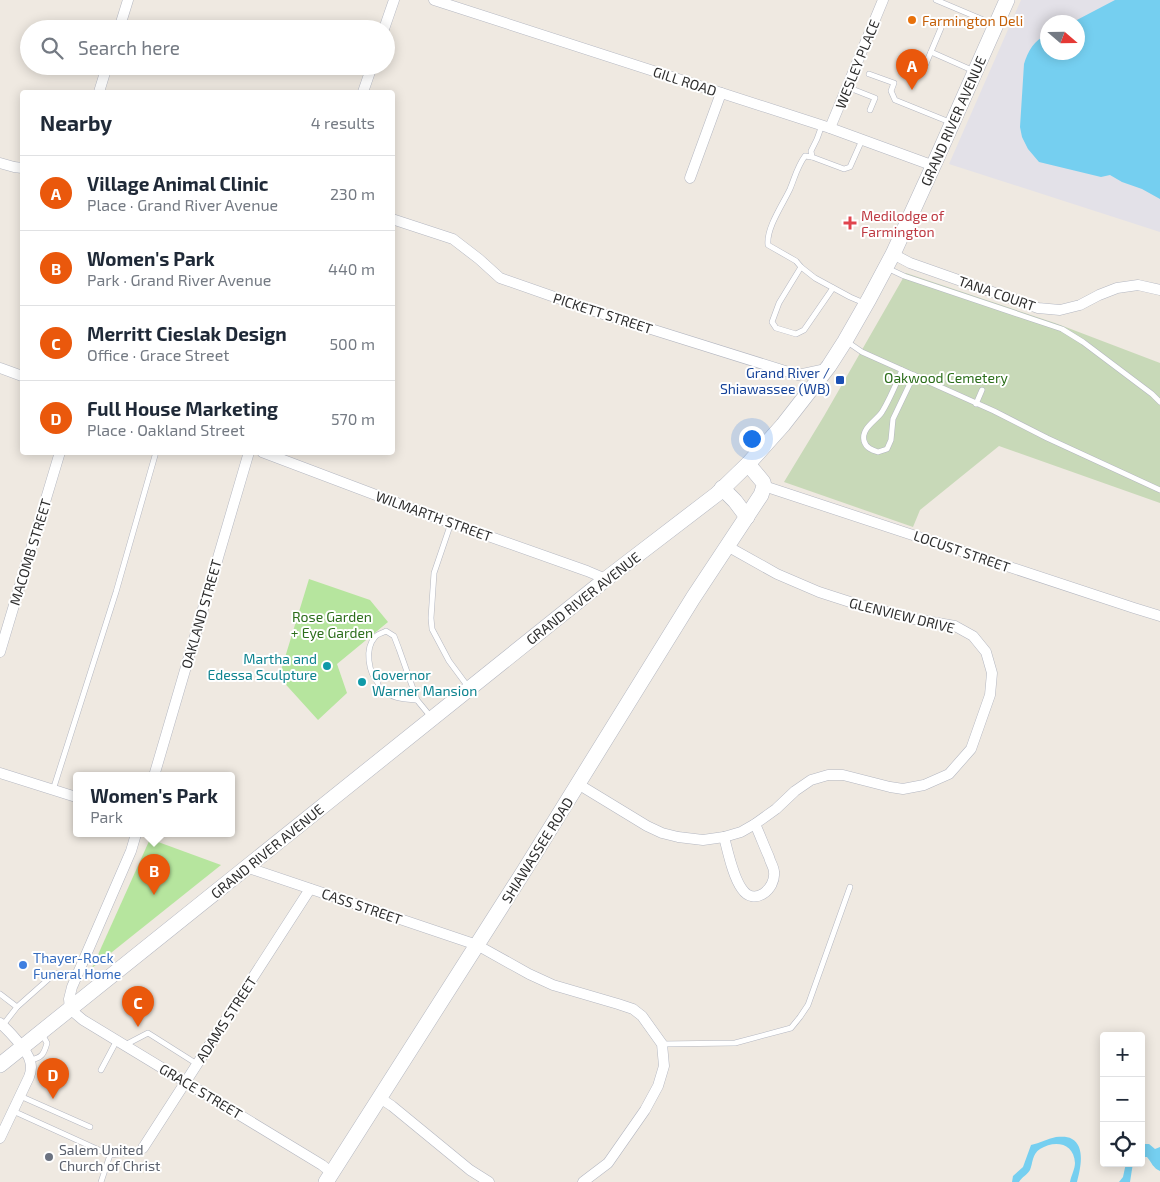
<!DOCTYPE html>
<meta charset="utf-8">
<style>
:root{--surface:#fff;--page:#f6f6f7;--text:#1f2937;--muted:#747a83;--line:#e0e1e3;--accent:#ea580c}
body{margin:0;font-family:"Exo 2",sans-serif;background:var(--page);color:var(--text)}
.controls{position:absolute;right:15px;bottom:15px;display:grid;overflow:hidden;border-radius:5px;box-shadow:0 2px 12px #0003}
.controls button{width:45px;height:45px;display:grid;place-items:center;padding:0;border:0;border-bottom:1px solid var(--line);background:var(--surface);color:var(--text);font:25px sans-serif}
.compass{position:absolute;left:1040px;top:15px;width:45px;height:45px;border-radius:50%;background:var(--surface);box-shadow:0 2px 12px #0003;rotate:110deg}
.you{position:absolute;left:751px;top:438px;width:18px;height:18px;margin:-12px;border:4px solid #fff;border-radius:50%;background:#1a73e8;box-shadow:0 0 0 8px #1a73e833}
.badge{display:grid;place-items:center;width:32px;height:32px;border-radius:50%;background:var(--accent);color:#fff;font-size:16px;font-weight:700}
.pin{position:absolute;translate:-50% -41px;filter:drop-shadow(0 1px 2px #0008)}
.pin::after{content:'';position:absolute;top:26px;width:18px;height:15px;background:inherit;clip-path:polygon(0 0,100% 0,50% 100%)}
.popup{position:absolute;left:73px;top:772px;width:162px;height:65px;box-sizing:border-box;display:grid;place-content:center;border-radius:5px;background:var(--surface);filter:drop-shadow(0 1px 4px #0005);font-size:16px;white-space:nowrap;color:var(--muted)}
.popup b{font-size:19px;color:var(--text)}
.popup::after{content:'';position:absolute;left:50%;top:100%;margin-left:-10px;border:10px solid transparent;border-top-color:var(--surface)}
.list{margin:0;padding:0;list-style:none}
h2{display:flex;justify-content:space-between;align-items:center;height:65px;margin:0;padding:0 20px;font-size:21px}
h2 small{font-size:16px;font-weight:400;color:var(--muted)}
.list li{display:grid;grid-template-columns:32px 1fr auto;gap:15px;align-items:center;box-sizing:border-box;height:75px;padding:0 20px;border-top:1px solid var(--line)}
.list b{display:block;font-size:19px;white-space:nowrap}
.list p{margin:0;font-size:16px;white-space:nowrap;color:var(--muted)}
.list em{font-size:16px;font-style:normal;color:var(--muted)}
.icon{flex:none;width:28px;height:28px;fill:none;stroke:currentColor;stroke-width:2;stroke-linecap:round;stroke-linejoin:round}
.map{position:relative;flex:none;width:1160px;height:1182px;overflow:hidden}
.search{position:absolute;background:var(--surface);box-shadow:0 2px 12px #0003;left:20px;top:20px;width:375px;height:55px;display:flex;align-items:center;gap:12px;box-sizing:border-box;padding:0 18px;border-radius:28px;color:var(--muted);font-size:19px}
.panel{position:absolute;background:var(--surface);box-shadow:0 2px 12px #0003;left:20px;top:90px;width:375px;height:365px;border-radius:5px}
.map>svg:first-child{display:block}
.industrial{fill:#e3e1e8;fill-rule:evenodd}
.green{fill:#b6e59e}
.cemetery{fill:#c8d9b8}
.water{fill:#75cff0}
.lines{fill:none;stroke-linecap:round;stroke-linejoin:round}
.lane-casing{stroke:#b4b7c1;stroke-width:6}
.street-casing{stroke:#b4b7c1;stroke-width:11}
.secondary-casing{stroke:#b4b7c1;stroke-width:16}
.lane{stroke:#fff;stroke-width:5}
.street{stroke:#fff;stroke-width:10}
.secondary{stroke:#fff;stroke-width:15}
.food-dot{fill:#e8710a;stroke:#fff;stroke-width:2}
.health-dot{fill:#e0444e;stroke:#fff;stroke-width:2}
.transit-dot{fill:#1a4fb4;stroke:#fff;stroke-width:2}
.culture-dot{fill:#0f9aa8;stroke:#fff;stroke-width:2}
.shop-dot{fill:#3f7fe0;stroke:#fff;stroke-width:2}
.worship-dot{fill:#6b7280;stroke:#fff;stroke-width:2}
.labels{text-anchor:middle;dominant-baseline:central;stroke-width:4;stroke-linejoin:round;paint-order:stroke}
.food-label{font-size:14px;fill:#c56008;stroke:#fff;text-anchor:start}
.street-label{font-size:14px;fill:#2e2e2e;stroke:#fff}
.health-label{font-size:14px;fill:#be3a42;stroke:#fff;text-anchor:start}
.transit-label{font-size:14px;fill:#164399;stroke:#fff;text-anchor:end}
.park-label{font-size:14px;fill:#2c6e1b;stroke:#fff}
.culture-label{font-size:14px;fill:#0d838f;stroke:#fff;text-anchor:end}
.shop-label{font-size:14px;fill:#366cbe;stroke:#fff;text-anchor:start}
.worship-label{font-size:14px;fill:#5b616d;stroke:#fff;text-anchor:start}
</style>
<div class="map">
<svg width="1160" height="1182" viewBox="0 0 1160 1182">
<rect width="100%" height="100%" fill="#efe9e1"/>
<path class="industrial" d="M1021 0H1160V232L949 164ZM1048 22H1078V52H1048Z"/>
<g class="green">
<path d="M309 579 370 600 388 622 337 664 347 693 318 720 279 677Z"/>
<path d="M150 839 221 865 92 968Z"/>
</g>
<path class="cemetery" d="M906 273 1055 323 1160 363V503L999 446 920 510 913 527 784 482 824 416Z"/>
<g class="water">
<path d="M1115 0H1160V199L1142 189 1122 182 1110 175 1101 177 1039 162 1028 149 1022 137 1020 127 1024 64C1028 51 1034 40 1047 35L1048 52H1078V22H1073Z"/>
<path d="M1056 1137C1061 1137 1067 1136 1072 1139 1086 1147 1080 1170 1077 1182H1070C1071 1176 1075 1169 1075 1163 1074 1142 1054 1140 1040 1149 1032 1154 1033 1163 1030 1170 1027 1175 1022 1177 1019 1182H1012L1013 1176 1023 1167 1031 1145C1040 1143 1047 1139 1056 1137Z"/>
<path d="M1142 1144H1149L1155 1149 1160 1147V1171C1153 1168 1152 1163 1147 1157H1141V1145Z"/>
<path d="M1126 1163H1133L1130 1182H1119L1123 1177Z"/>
</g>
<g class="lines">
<g class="lane-casing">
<g id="lane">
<path d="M936 0 993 24"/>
<path d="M931 52 974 71"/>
<path d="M922 73 941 28"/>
<path d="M869 74 894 83 891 91 895 100 952 123"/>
<path d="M847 87 875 98 870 110"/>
<path d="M822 125 817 139 811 151 812 157 844 169 850 167 862 140"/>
<path d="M812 157 805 156C797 167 795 177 790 189 783 204 766 228 768 245L796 261 801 267 815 278 850 297 864 303"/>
<path d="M801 267 779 303 772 322 776 328 796 334 804 330 833 288"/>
<path d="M887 268 904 276 1062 329 1083 342 1152 394 1160 402"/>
<path d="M846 341 862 352 994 411 1047 438 1160 490"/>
<path d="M902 370C896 384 890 399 882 412 876 421 861 428 864 441 866 448 872 450 878 452L887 449 891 440 893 419 914 375"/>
<path d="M976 404 982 390"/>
<path d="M451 523 434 573 431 618 432 629 449 661 469 688"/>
<path d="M378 683C369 673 364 649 375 637 377 634 383 633 386 631L394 636 399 649 417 700 431 717"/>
<path d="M382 688C391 699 404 699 417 700"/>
<path d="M53 790 116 592 156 452"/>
<path d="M0 994 17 1007"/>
<path d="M3 1025 17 1007 53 975C61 971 68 974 76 977"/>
<path d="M662 1044 735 1043 791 1028 800 1017 808 1005 850 887"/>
<path d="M125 1045 148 1033 197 1064"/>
<path d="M30 1060C42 1058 44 1054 47 1043L42 1034"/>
<path d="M101 1070 117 1040"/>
<path d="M20 1096 90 1127"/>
<path d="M13 1111 110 1155 101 1182"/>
<path d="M110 1155 137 1152 143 1148"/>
</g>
</g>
<g class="street-casing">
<g id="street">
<path d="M434 0 830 128 934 166"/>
<path d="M119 29 128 0"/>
<path d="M384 29 394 0"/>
<path d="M99 92 107 66"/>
<path d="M363 92 372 66"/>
<path d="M830 128 883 0"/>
<path d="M0 163 14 167 22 168"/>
<path d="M690 178 721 93"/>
<path d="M392 219 453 239 479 259 500 278 603 314 798 375 826 369"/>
<path d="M893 254 910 263 1038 308 1060 310 1080 305 1099 295 1117 288 1138 285 1160 290"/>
<path d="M0 368 22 376"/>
<path d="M262 452 426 514 587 571 606 579"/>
<path d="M764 486 1134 608 1160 616"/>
<path d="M0 652 60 452"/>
<path d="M0 773 76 797"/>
<path d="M154 776 249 452"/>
<path d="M578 784 647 826 662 833 678 837 703 840 724 837 741 832 755 824 776 809 795 791 811 780 828 775H843L890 787 903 789 924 785 949 774 971 749 990 695 992 673 986 652 973 636 955 626 909 618 850 602 819 592 777 574 727 546"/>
<path d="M136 834 131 851 72 987 69 999 70 1009 83 1020 322 1165 332 1173"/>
<path d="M724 837C728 852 733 877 742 889 754 907 776 889 774 872 774 867 770 862 769 857 764 846 760 835 755 824"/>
<path d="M246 867 477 945 529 974 553 985 618 1004 633 1009 642 1016 662 1044 664 1066 658 1086 645 1110 608 1163 583 1182"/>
<path d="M0 1023C8 1030 28 1051 30 1061 32 1067 31 1072 29 1077L0 1138"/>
<path d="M380 1098 392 1106 470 1170 489 1182"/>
<path d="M143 1148 310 889"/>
</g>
</g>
<g class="secondary-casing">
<g id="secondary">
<path d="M722 488 735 501 747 517"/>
<path d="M0 1065 606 579 717 494 748 464 783 425 829 366 845 341 869 299 893 254 935 162 1007 0"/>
<path d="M326 1182 524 871 693 598 761 495 764 486 763 482 748 464"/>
</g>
</g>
<use href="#lane" class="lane"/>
<use href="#street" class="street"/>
<use href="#secondary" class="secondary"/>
</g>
<circle class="food-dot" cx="912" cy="20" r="5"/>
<path class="health-dot" d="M847.5 215.5h5v5h5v5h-5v5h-5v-5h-5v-5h5z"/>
<rect class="transit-dot" x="835" y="375" width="10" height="10" rx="2.5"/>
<g class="culture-dot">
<circle cx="327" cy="666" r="5"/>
<circle cx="362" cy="682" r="5"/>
</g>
<circle class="shop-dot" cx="23" cy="965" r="5"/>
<circle class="worship-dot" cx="49" cy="1157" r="5"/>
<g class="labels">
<g class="food-label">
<text x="922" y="20">Farmington Deli</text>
</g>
<g class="street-label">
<text transform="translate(857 64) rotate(-68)">WESLEY PLACE</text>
<text transform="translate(685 81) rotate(18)">GILL ROAD</text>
<text transform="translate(953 121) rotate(-66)">GRAND RIVER AVENUE</text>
<text transform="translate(997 293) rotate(19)">TANA COURT</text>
<text transform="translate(603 313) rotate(18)">PICKETT STREET</text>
<text transform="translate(434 516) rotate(20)">WILMARTH STREET</text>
<text transform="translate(962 551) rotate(19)">LOCUST STREET</text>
<text transform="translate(30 552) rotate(-73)">MACOMB STREET</text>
<text transform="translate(583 598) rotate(-38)">GRAND RIVER AVENUE</text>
<text transform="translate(201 614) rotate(-74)">OAKLAND STREET</text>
<text transform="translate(902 615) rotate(14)">GLENVIEW DRIVE</text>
<text transform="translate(537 850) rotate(-58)">SHIAWASSEE ROAD</text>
<text transform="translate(267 851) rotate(-39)">GRAND RIVER AVENUE</text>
<text transform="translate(362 906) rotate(19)">CASS STREET</text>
<text transform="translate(226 1019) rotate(-57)">ADAMS STREET</text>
<text transform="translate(201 1091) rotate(31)">GRACE STREET</text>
</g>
<g class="health-label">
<text x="861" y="215">Medilodge of<tspan x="861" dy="16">Farmington</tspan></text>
</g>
<g class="transit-label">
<text x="830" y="372">Grand River /<tspan x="830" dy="16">Shiawassee (WB)</tspan></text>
</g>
<g class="park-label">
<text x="946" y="377">Oakwood Cemetery</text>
<text x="332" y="616">Rose Garden<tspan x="332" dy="16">+ Eye Garden</tspan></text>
</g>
<g class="culture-label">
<text x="317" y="658">Martha and<tspan x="317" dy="16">Edessa Sculpture</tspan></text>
<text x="372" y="674" text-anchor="start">Governor<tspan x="372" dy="16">Warner Mansion</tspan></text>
</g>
<g class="shop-label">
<text x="33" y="957">Thayer-Rock<tspan x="33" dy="16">Funeral Home</tspan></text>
</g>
<g class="worship-label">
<text x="59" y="1149">Salem United<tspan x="59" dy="16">Church of Christ</tspan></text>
</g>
</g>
</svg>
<div class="controls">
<button>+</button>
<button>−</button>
<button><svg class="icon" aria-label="locate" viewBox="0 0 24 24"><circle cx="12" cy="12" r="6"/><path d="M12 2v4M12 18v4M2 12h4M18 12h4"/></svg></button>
</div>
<svg class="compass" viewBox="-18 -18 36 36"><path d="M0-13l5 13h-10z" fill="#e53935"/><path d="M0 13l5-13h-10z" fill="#747a83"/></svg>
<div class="you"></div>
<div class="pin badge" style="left:912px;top:90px">A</div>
<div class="pin badge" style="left:154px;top:895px">B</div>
<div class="popup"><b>Women's Park</b>Park</div>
<div class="pin badge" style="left:138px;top:1027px">C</div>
<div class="pin badge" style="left:53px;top:1099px">D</div>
<div class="search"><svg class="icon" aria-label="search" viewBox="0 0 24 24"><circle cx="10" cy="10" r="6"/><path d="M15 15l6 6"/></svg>Search here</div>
<section class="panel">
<h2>Nearby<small>4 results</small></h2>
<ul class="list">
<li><span class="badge">A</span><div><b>Village Animal Clinic</b><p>Place · Grand River Avenue</p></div><em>230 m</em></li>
<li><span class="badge">B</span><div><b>Women's Park</b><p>Park · Grand River Avenue</p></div><em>440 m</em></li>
<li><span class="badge">C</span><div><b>Merritt Cieslak Design</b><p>Office · Grace Street</p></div><em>500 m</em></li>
<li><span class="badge">D</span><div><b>Full House Marketing</b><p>Place · Oakland Street</p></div><em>570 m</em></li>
</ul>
</section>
</div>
